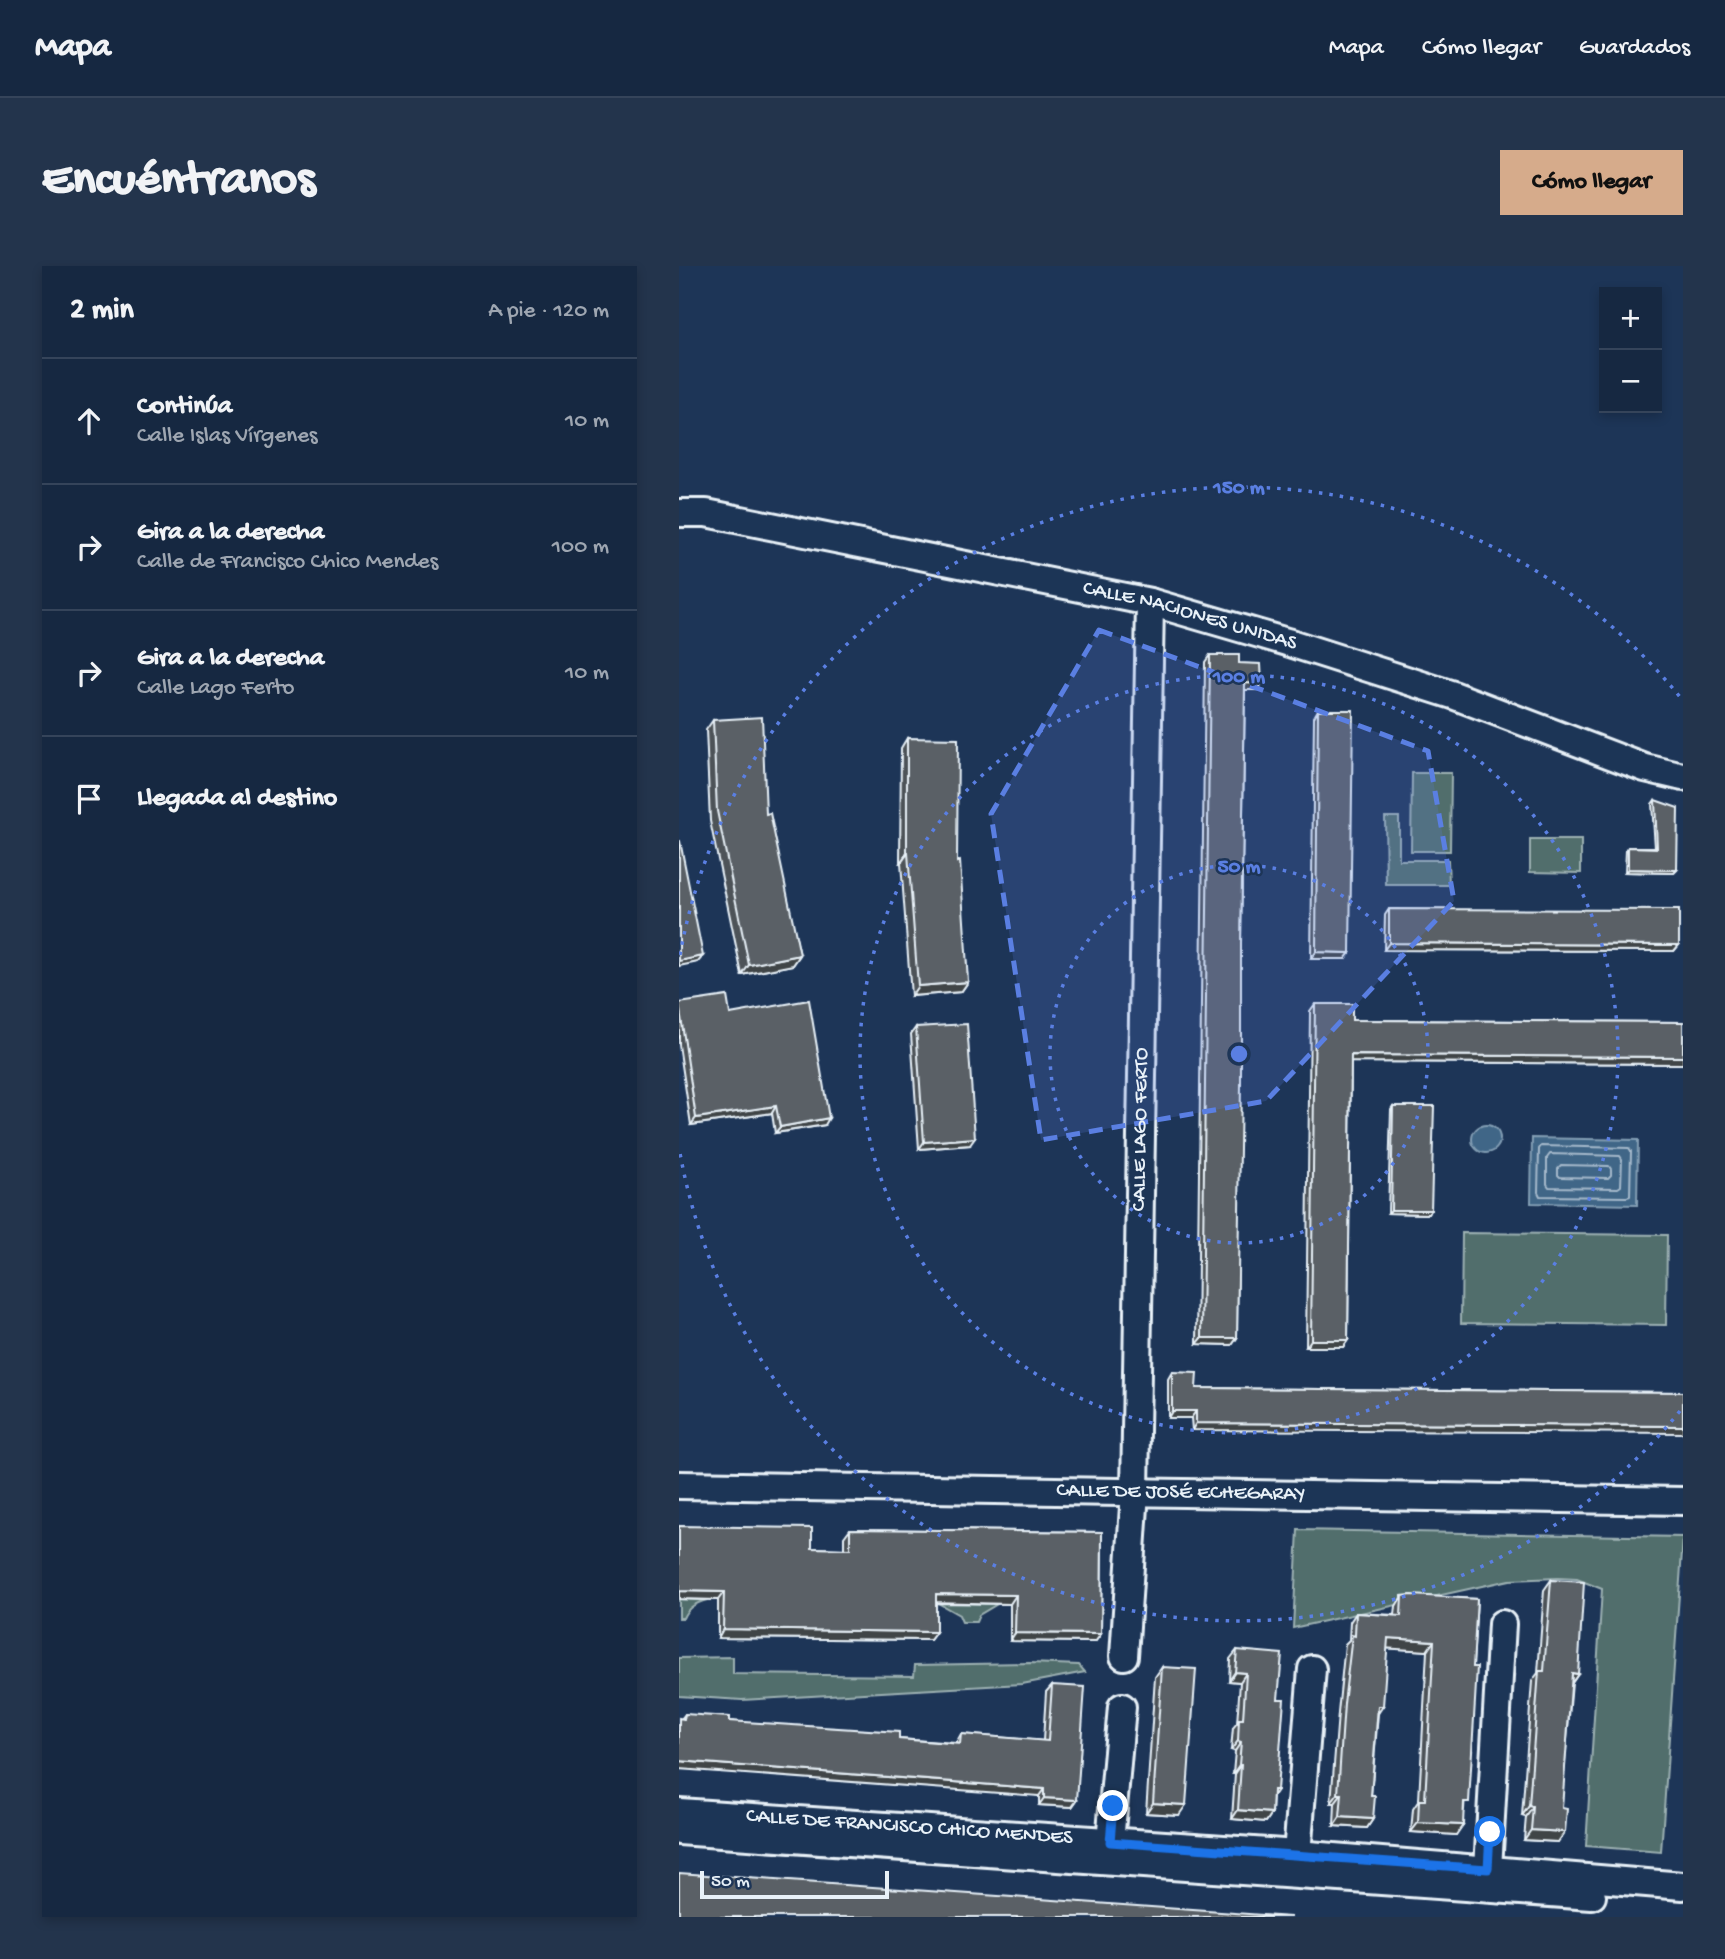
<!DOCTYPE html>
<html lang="es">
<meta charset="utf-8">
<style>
:root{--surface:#162841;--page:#23344c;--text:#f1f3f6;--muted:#9ea6b1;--line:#35445a;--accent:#d6ab8b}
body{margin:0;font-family:"Gochi Hand",sans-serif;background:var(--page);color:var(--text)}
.controls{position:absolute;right:21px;top:21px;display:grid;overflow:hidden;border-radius:0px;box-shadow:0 4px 10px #0003}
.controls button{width:63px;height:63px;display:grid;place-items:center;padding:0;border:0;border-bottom:2px solid var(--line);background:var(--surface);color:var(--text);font:35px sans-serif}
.scale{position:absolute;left:21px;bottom:18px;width:189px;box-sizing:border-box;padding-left:7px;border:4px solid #e8f1f8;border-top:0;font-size:19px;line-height:24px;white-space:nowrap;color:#e8f1f8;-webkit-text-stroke:5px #1d3557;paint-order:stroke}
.stop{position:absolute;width:21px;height:21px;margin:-16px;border:5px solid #1a73e8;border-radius:50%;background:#fff}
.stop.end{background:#1a73e8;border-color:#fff;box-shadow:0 2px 7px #0008}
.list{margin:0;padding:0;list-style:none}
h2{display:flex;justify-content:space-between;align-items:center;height:91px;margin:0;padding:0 28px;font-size:30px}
h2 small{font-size:23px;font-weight:400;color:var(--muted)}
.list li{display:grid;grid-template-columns:46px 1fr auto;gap:21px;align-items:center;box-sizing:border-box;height:126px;padding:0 28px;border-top:2px solid var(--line)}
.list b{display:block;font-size:26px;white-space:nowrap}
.list p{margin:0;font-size:23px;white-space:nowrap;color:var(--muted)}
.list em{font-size:23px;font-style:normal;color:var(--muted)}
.icon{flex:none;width:38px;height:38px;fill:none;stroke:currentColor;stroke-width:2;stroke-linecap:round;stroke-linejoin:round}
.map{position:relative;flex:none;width:1004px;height:1651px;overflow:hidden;border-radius:0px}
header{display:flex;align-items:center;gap:42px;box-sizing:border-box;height:98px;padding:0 35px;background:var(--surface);border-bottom:2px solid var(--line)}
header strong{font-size:33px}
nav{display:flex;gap:38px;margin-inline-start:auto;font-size:24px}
.intro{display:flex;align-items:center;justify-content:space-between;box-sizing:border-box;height:168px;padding:0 42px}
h1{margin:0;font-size:49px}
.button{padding:18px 32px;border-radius:0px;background:var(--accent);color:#111;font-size:24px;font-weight:700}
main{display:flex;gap:42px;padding:0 42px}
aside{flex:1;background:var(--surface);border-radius:0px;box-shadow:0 4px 10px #0003}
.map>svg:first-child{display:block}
.green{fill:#516e6c;stroke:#9cb0b2;stroke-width:2}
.water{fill:#406687;stroke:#839eb4;stroke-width:2}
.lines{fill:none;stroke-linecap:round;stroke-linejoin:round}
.shore{stroke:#a5b9cb;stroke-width:2}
.minor-casing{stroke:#e8f1f8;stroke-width:32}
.minor{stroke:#1d3557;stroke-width:26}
.wall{fill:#4d5358;stroke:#e8f1f8;stroke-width:2}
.shaded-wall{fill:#3f4447;stroke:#e8f1f8;stroke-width:2}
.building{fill:#5a6166;stroke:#e8f1f8;stroke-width:2}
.route{stroke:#1a73e8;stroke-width:9}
.marked{fill:#5a7fe2;fill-opacity:0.2;stroke:#5a7fe2;stroke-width:5;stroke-dasharray:14 9;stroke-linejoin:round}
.ring{fill:none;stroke:#5a7fe2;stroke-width:3.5;stroke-dasharray:3.5 7}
.labels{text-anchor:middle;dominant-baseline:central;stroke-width:5;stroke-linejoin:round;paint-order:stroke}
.street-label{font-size:21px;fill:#e8f1f8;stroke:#1d3557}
.centre{fill:#5a7fe2;stroke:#1d3557;stroke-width:3.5}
.ring-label{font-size:21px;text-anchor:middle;font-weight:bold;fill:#5a7fe2;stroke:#1d3557;stroke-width:5;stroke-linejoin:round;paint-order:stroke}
</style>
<header>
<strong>Mapa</strong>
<nav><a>Mapa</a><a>Cómo llegar</a><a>Guardados</a></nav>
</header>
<div class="intro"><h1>Encuéntranos</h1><a class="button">Cómo llegar</a></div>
<main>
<aside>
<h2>2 min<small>A pie · 120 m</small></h2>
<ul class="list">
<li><svg class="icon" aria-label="ahead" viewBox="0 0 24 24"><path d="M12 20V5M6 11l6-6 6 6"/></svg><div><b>Continúa</b><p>Calle Islas Vírgenes</p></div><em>10 m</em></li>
<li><svg class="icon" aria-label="right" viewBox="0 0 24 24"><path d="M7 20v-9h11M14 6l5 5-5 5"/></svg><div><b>Gira a la derecha</b><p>Calle de Francisco Chico Mendes</p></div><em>100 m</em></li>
<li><svg class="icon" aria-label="right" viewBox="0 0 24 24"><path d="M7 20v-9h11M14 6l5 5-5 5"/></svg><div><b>Gira a la derecha</b><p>Calle Lago Ferto</p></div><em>10 m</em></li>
<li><svg class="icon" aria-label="arrive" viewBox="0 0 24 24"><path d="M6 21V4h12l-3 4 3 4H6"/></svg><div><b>Llegada al destino</b></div></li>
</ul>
</aside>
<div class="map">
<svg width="1004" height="1651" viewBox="0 0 1004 1651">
<rect width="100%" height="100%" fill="#1d3557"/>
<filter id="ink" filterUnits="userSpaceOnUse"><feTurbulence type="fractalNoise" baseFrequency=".0143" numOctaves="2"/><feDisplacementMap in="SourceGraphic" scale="14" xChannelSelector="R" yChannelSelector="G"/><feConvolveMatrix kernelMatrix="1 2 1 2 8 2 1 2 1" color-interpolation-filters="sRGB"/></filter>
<g filter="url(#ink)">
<g class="green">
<path d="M733 507H772L771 585H732Z"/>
<path d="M706 551H720V594H769L770 619H707Z"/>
<path d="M851 574H902V607L851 606Z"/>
<path d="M783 967 988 969 987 1059 782 1057Z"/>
<path d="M619 1264 1004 1271 982 1586 907 1580 923 1323 898 1313 878 1312 830 1314 614 1362Z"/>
<path d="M0 1333 28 1334C17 1337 9 1341 4 1352H0Z"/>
<path d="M259 1337H320L300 1349 297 1356H283L280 1349Z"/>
<path d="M54 1391V1408L235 1410 236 1399 351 1397 400 1399 406 1406 343 1418 63 1434 0 1430V1392Z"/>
</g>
<g class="water">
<circle cx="807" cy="873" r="14"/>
<path d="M853 872 959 874 958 939 852 937Z"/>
</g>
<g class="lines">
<g class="shore">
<path d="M862 880 950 882 952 885 951 930 948 931 861 930 859 926 860 883Z"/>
<path d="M871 888 941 890 943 893 942 920 939 922 870 921 868 918V892Z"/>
<path d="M882 899 930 900 932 903V909L929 912 881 911 879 909V902Z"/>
</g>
<g class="minor-casing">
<g id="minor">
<path id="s1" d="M0 247H27L471 336 608 376 774 429 966 502 1004 511"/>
<path id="s2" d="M0 1219 1004 1235"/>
<path id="s3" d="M445 1390 456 1225 471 336"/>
<path id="s4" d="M0 1546 618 1588 1004 1620"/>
<path d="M0 1565 913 1630"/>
<path d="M431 1576 443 1441"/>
<path d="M618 1588 633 1403"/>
<path d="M809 1603 823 1358"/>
</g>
</g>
<use href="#minor" class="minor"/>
</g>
<g class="wall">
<path d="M531 389 560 397 578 424H566L562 677 558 1072 553 1079 518 1078 526 396Z"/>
<path d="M639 444 666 693H632L635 451Z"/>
<path d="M34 454 87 548 121 689 114 699 63 709 31 555 27 464Z"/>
<path d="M228 472 278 596 289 716 282 726 232 730 222 597H221L222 482Z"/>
<path d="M976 534 998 604 995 607 946 606 947 584 949 581H976L973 538Z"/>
<path d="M710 643 1000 679 995 685 705 684 706 649Z"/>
<path d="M0 737 51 748 146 859 96 867 93 847 12 859 0 779Z"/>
<path d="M636 738 673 754 1004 756V798L672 796 669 1074 664 1081H627L631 745Z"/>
<path d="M237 761 291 879 240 883 232 768Z"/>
<path d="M714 840 752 944 750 948 709 947 712 843Z"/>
<path d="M493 1106 517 1122 1004 1126 513 1164 512 1152H489V1113Z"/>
<path d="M0 1260 133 1282 165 1283V1271L171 1263 423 1266 422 1368 416 1376 331 1375V1338L257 1337V1366L251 1374 39 1372V1334L0 1333Z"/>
<path d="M872 1314 899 1408 893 1417 879 1576 845 1574 847 1551 843 1550 853 1415 859 1407 865 1324Z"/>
<path d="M723 1330 798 1333 785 1544 777 1569 732 1566 734 1543 740 1534 748 1385 708 1382 699 1448 692 1530 694 1553 688 1562 655 1560 656 1537H652L659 1447 666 1378 670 1374 671 1356 677 1347 716 1349 717 1340Z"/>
<path d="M558 1384 599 1433 598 1524 594 1530 593 1547 587 1556 553 1553 556 1508H554L556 1485 552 1484 554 1462 558 1457 561 1416 550 1415 551 1393Z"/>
<path d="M483 1401 500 1549 467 1547 476 1411Z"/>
<path d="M373 1419 398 1534 393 1541 360 1539V1530L2 1453 6 1448 50 1455 220 1473 277 1477 282 1468 364 1475 367 1426Z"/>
</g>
<g class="shaded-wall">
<path d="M566 417 583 418 578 424H561Z"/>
<path d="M228 587H229L222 597H221Z"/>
<path d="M949 603 998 604 995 607 946 606Z"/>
<path d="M710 677 1000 679 995 685 705 684Z"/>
<path d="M637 686 671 687 666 693H632Z"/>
<path d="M121 689 114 699 63 709 70 699Z"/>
<path d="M24 690 19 696 0 700V695Z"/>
<path d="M289 716 282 726 232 730 239 720Z"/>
<path d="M672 789 1004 791V798L668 796Z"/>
<path d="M97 840 93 847 12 859 17 852Z"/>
<path d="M150 852 146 859 96 867 101 861Z"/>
<path d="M296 872 291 879 240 883 245 876Z"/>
<path d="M712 944H752L750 948 709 947Z"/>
<path d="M523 1072H558L553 1079 518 1078Z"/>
<path d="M632 1074H669L664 1081H627Z"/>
<path d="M493 1145H517L512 1152H489Z"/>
<path d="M517 1157 1004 1160V1167L513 1164Z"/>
<path d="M0 1325 45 1326 39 1334 0 1333Z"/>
<path d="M257 1328 337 1329 331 1338 251 1336Z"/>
<path d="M44 1363 257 1366 251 1374 39 1372Z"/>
<path d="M336 1367 422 1368 416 1376 331 1375Z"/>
<path d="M709 1372 755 1375 748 1385 703 1382Z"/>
<path d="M556 1406 567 1407 561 1416 550 1415Z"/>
<path d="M893 1407 899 1408 892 1418Z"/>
<path d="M699 1440H704L698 1449Z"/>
<path d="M559 1475 562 1476 556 1485 552 1484Z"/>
<path d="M0 1495 365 1523 360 1530 0 1503Z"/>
<path d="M560 1499H562L556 1508H554Z"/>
<path d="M659 1528H663L656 1537H652Z"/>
<path d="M365 1532 398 1534 393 1541 360 1539Z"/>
<path d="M474 1537 507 1539 500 1549 467 1547Z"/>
<path d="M850 1540 854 1541 847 1551 843 1550Z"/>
<path d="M559 1544 593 1547 587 1556 553 1553Z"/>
<path d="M661 1551 694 1553 688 1562 655 1560Z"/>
<path d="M739 1557 784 1559 777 1569 732 1566Z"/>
<path d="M852 1564 886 1566 879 1576 845 1574Z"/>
</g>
<g class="building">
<path d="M531 389H560V397L582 398 583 418 566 417 562 677V819L558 1072H523Z"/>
<path d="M639 444H674L671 687 637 686Z"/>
<path d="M83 451 87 548 91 547 121 689 70 699 38 545 34 454Z"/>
<path d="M228 472 279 473 278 596 281 595 289 716 239 720 229 587H228Z"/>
<path d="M976 534 999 542 998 604 949 603V581L978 582Z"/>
<path d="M0 575H1L24 690 0 695Z"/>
<path d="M710 643 1000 644V679L710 677Z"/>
<path d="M48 730 51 748 130 734 150 852 101 861 97 840 17 852 0 737Z"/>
<path d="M636 738H673V754L1004 756V791L672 789 669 1074H632Z"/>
<path d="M288 758 296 872 245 876 237 761Z"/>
<path d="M714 840H755L752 944H712Z"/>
<path d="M493 1106 518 1107 517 1122 1004 1126V1160L517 1157V1145H493Z"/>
<path d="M0 1260 133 1262V1282L171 1283V1263L423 1266 422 1368 336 1367 337 1329 257 1328V1366L44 1363 45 1326 0 1325Z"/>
<path d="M872 1314 905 1316 899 1408 893 1407 883 1542 888 1543 886 1566 852 1564 854 1541 850 1540 860 1405H865Z"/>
<path d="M732 1329 798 1333 794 1401H798L790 1536H785L784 1559 739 1557 740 1534H746L755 1375 709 1372 704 1440H699L692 1530H696L694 1553 661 1551 663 1528H659L665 1438 673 1369 676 1370 677 1347 722 1350 723 1330Z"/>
<path d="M558 1384 603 1388 599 1433H605L598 1524H594L593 1547 559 1544 562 1499H560L562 1476 559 1475 560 1453H564L567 1407 556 1406Z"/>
<path d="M483 1401 517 1403 507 1539 474 1537Z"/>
<path d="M373 1419 406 1421 398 1534 365 1532V1523L0 1495V1452L5 1453 6 1448 50 1451V1455L220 1466V1473L281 1478 282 1468 369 1475Z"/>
<path d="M0 1607 612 1651H0Z"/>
</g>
</g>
<g class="lines" filter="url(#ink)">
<path class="route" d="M434 1540 431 1576 809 1603 811 1566"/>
</g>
<path class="marked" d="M420 364 749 485 775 635 587 835 362 874 312 548Z"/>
<g class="ring">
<circle cx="560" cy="788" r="189"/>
<circle cx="560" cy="788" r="379"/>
<path d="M1001 1145A568 568 0 0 1 1 887M1 689A568 568 0 0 1 1001 431"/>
</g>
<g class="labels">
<g class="street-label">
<text stroke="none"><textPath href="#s1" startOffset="522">CALLE NACIONES UNIDAS</textPath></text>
<text stroke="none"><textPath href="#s3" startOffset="527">CALLE LAGO FERTO</textPath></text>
<text stroke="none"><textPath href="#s2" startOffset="502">CALLE DE JOSÉ ECHEGARAY</textPath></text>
<text stroke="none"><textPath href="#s4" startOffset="231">CALLE DE FRANCISCO CHICO MENDES</textPath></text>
</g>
</g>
<circle cx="560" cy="788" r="10" class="centre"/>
<g class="ring-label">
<text x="560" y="227">150 m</text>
<text x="560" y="416">100 m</text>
<text x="560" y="606">50 m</text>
</g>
</svg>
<div class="controls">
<button>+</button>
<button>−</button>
</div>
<div class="scale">50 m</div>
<div class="stop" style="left:811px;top:1566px"></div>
<div class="stop end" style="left:434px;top:1540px"></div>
</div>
</main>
